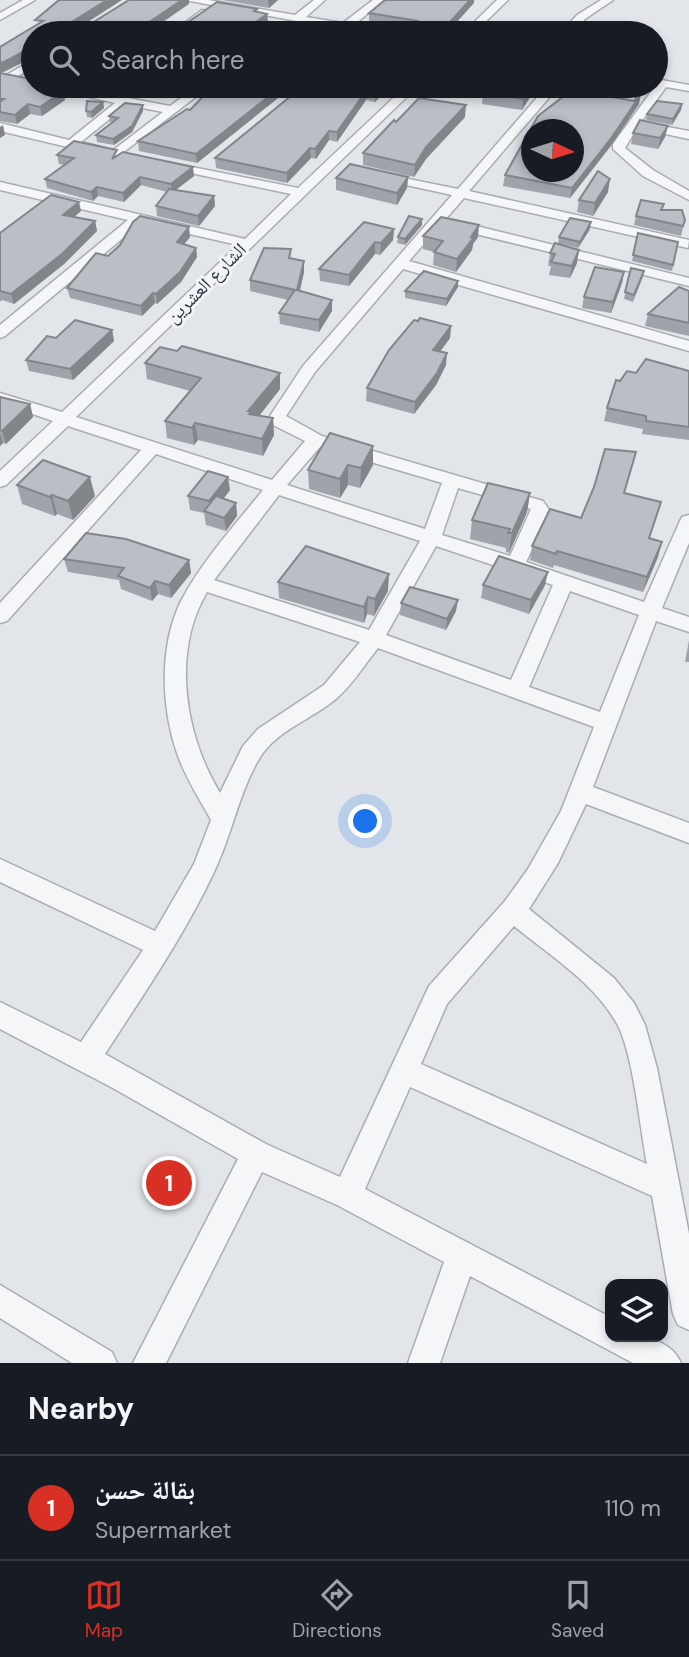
<!DOCTYPE html>
<meta charset="utf-8">
<style>
:root{--surface:#171b24;--page:#20242c;--text:#f1f3f6;--muted:#9ea1a6;--line:#363941;--accent:#d93025}
body{margin:0;font-family:"DM Sans","Noto Naskh Arabic",sans-serif;background:var(--page);color:var(--text)}
.controls{position:absolute;right:21px;bottom:21px;display:grid;overflow:hidden;border-radius:14px;box-shadow:0 4px 10px #0003}
.controls button{width:63px;height:63px;display:grid;place-items:center;padding:0;border:0;border-bottom:2px solid var(--line);background:var(--surface);color:var(--text);font:35px sans-serif}
.compass{position:absolute;left:521px;top:119px;width:63px;height:63px;border-radius:50%;background:var(--surface);box-shadow:0 4px 10px #0003;rotate:94deg}
.you{position:absolute;left:366px;top:822px;width:24px;height:24px;margin:-18px;border:5px solid #fff;border-radius:50%;background:#1a73e8;box-shadow:0 0 0 10px #1a73e833}
.badge{display:grid;place-items:center;width:46px;height:46px;border-radius:50%;background:var(--accent);color:#fff;font-size:23px;font-weight:700}
.pin{position:absolute;translate:-50% -50%;border:4px solid #fff;box-shadow:0 2px 7px #0006}
.list{margin:0;padding:0;list-style:none}
h2{display:flex;justify-content:space-between;align-items:center;height:91px;margin:0;padding:0 28px;font-size:30px}
h2 small{font-size:23px;font-weight:400;color:var(--muted)}
.list li{display:grid;grid-template-columns:46px 1fr auto;gap:21px;align-items:center;box-sizing:border-box;height:105px;padding:0 28px;border-top:2px solid var(--line)}
.list b{display:block;font-size:26px;white-space:nowrap}
.list p{margin:0;font-size:23px;white-space:nowrap;color:var(--muted)}
.list em{font-size:23px;font-style:normal;color:var(--muted)}
.icon{flex:none;width:38px;height:38px;fill:none;stroke:currentColor;stroke-width:2;stroke-linecap:round;stroke-linejoin:round}
.map{position:relative;flex:none;width:689px;height:1363px;overflow:hidden}
.search{position:absolute;background:var(--surface);box-shadow:0 4px 10px #0003;left:21px;right:21px;top:21px;height:77px;display:flex;align-items:center;gap:18px;box-sizing:border-box;padding:0 24px;border-radius:38px;color:var(--muted);font-size:26px}
.sheet{height:196px;background:var(--surface)}
nav{display:flex;justify-content:space-around;align-items:center;box-sizing:border-box;height:98px;border-top:2px solid var(--line);background:var(--surface);font-size:19px;color:var(--muted)}
nav a{display:grid;justify-items:center;gap:4px}
nav .on{color:var(--accent)}
.map>svg:first-child{display:block}
.lines{fill:none;stroke-linecap:round;stroke-linejoin:round}
.minor-casing{stroke:#a8adb4;stroke-width:3}
.minor{fill:#f5f6f8;fill-rule:evenodd}
.wall{fill:#a0a4aa}
.shaded-wall{fill:#82868b}
.building{fill:#babfc6;stroke:#82868b;stroke-width:2;fill-rule:evenodd}
.labels{text-anchor:middle;dominant-baseline:central;stroke-width:6;stroke-linejoin:round;paint-order:stroke}
.far-street-label{font-size:19px;fill:#2c3540;stroke:#f2f4f7}
</style>
<div class="map">
<svg width="689" height="1363" viewBox="0 0 689 1363">
<rect width="100%" height="100%" fill="#e2e6ea"/>
<g class="lines">
<g class="minor-casing">
<g id="minor">
<path d="M23 0H35L0 20V13Z"/>
<path d="M185 0H208L295 15 314 0H325L306 17 343 23 373 0H384L354 25 389 33 344 30Z"/>
<path d="M497 0H508L474 33H463Z"/>
<path d="M601 0H613L585 19 572 33H561L577 15Z"/>
<path d="M202 10 211 12 183 33H171Z"/>
<path d="M33 59V67L12 80 2 78Z"/>
<path d="M656 79 689 85V91L666 87 641 122 689 131V139L637 128 625 148 653 170 689 191V200L643 176 613 149V144L656 85Z"/>
<path d="M42 86H64L170 106 197 86H210L116 158 112 157V151L163 112 127 105 81 142 101 147 103 150 97 154 0 131V123L69 140 115 103Z"/>
<path d="M406 86H418L76 417 272 480 305 441 273 425 270 416 303 366 452 195 374 178V172L458 189 547 86H559L469 191 689 240 688 248 464 198 409 261 689 341V351L403 269 315 372 286 416 322 436 543 501 550 511 526 562 644 602 680 521 682 517 689 515V543L662 608 689 617V632L656 621 593 787 689 823V843L586 804 558 863 529 909 614 978 634 1003 645 1025 657 1068 689 1234V1330L678 1325 673 1314 652 1196 410 1087 365 1189 610 1317V1337C636 1337 669 1335 681 1363H633L470 1276 440 1363H408L444 1262 337 1205 262 1172 166 1363H133L238 1159 111 1087 0 1029V1002L81 1042 143 950 0 882V859L155 931 194 864 211 820C199 798 185 777 177 753 161 707 159 646 181 601 202 561 235 525 263 490L156 454 7 621 0 623V603L141 450 68 426 6 485 0 487V471L53 421 0 403V393L62 412 238 245 141 223 5 336 0 338V325L128 220 0 190V182L245 239 291 194 162 167V161L298 188ZM320 447 442 483 425 529 287 485ZM458 488 531 509 510 556 442 535ZM279 495 420 541 369 630 214 580ZM436 546 553 585 511 680 386 635ZM570 591 639 615 600 712 529 687ZM207 592 360 642 324 685 258 729 243 746 220 793C185 735 171 653 207 592ZM378 648 594 727 561 811 528 869 505 901 429 986 340 1177 266 1144 105 1054C143 995 184 936 214 872 232 835 238 795 259 759 276 730 313 719 337 698 353 684 365 664 378 648ZM514 926C548 954 593 982 616 1022 633 1050 640 1129 647 1164L421 1064 447 1004Z"/>
<path d="M452 220 689 278V286L447 227V221Z"/>
<path d="M0 1285 112 1352 117 1363H72L0 1318Z"/>
</g>
</g>
<use href="#minor" class="minor"/>
</g>
<g class="wall">
<path d="M222 0H278L269 8Z"/>
<path d="M474 3 411 29 369 21V13Z"/>
<path d="M257 9V12L267 14 268 23 254 33H185L184 25Z"/>
<path d="M33 58V86L65 100 42 116 30 114 17 124 0 121V73L31 79 33 78 25 75 23 66Z"/>
<path d="M213 86H293L197 163 139 151 138 141 190 110Z"/>
<path d="M303 86H390L375 102 366 100 337 142 329 140 316 159 311 158 287 183 216 168 215 158Z"/>
<path d="M537 86 522 110 482 104 483 93Z"/>
<path d="M577 86H601L595 94 639 104 610 147 570 198 503 186 505 175Z"/>
<path d="M103 102 104 108 92 118 87 117 86 111Z"/>
<path d="M682 104 681 110 672 125 646 120 647 114Z"/>
<path d="M143 111 132 132 114 145 97 142 96 135 112 122H110L109 116Z"/>
<path d="M465 117 426 159 414 177 363 165V153L396 122Z"/>
<path d="M633 133 665 137 658 149 631 144Z"/>
<path d="M57 155 117 156 194 176 175 190 214 196 215 206 199 226 157 216 156 206 167 192 141 185 124 202 98 196 93 201 47 188 45 179 65 165 59 164Z"/>
<path d="M408 177 407 188 397 205 336 190V178Z"/>
<path d="M608 192 593 216 577 212 579 200Z"/>
<path d="M663 210 685 220 681 236 634 225 636 216Z"/>
<path d="M81 211 74 217 95 221 97 231 64 264 14 304 2 300 0 302V233Z"/>
<path d="M422 225 405 245 397 243 398 237Z"/>
<path d="M394 229 393 240 380 255 375 254 349 286 320 281 319 269Z"/>
<path d="M590 229 578 248 558 243 559 237Z"/>
<path d="M638 233 678 242 672 271 632 261Z"/>
<path d="M423 236 478 237 473 244 472 250 456 272 433 265 434 252 423 249Z"/>
<path d="M190 237 184 244 196 248 197 257 181 282 157 304 155 303 142 316 70 298 67 288 108 256Z"/>
<path d="M555 243 577 263 570 278 549 275 551 266H548L550 253Z"/>
<path d="M291 258 304 272 300 291 332 311 319 332 280 324 279 313 288 300 250 291V280Z"/>
<path d="M631 268 643 277 633 302 624 299Z"/>
<path d="M624 272 622 283 611 313 582 308 584 297Z"/>
<path d="M458 281V287L446 306 405 298V291Z"/>
<path d="M689 291V336L645 326 648 314Z"/>
<path d="M451 326 450 338 440 351 446 365 436 385 414 414 366 401 367 388Z"/>
<path d="M112 330 114 341 73 380 29 371 26 360 56 338Z"/>
<path d="M145 363 280 389 259 416 273 418 274 435 263 456 198 440 194 445 167 438 165 421 190 391 147 379Z"/>
<path d="M689 371V440L642 434 643 429 604 421 607 408 620 381 636 373Z"/>
<path d="M0 397 30 404 33 417 6 444 3 443 0 446Z"/>
<path d="M330 433 373 465 360 488 348 485 340 498 309 489 308 470Z"/>
<path d="M636 452 624 493 661 502 650 538 658 557 643 592 554 565 553 568 530 560 532 546 581 518Z"/>
<path d="M17 485 95 496 73 520 57 514 55 516 22 504Z"/>
<path d="M230 490 223 499 236 503 237 516 226 531 206 525 204 513 190 510 188 496Z"/>
<path d="M530 493 527 512 509 553 506 552V548L470 539 472 520Z"/>
<path d="M64 559 189 560 191 573 171 598 158 594 152 601 121 589 119 580 68 572Z"/>
<path d="M278 582 388 591 374 616 367 614 364 623 279 598Z"/>
<path d="M483 585H545L529 614 481 598Z"/>
<path d="M401 603 456 611 446 630 400 615Z"/>
<path d="M689 640V662H685Z"/>
</g>
<g class="shaded-wall">
<path d="M107 0H122L74 31 71 26 72 22Z"/>
<path d="M182 0H189V4L147 33H133Z"/>
<path d="M268 0H278L269 8Z"/>
<path d="M470 0H474V3L447 33H440Z"/>
<path d="M267 14 268 23 254 33H248V28Z"/>
<path d="M32 47 33 57 6 71 0 73V63Z"/>
<path d="M282 86H293L197 163 196 154Z"/>
<path d="M382 86H390L375 102V93Z"/>
<path d="M532 86H537L522 110 523 99Z"/>
<path d="M595 86H601L589 103 590 93Z"/>
<path d="M63 91 65 100 42 116 40 107Z"/>
<path d="M366 91V100L337 142V132Z"/>
<path d="M641 94 639 104 610 147 570 198 572 188Z"/>
<path d="M103 102 104 108 92 118 91 112Z"/>
<path d="M28 104 30 114 17 124 15 115Z"/>
<path d="M682 104 681 110 672 125 673 119Z"/>
<path d="M143 105V111L132 132 114 145 113 139Z"/>
<path d="M466 105 465 117 426 159 414 177 415 165 426 147Z"/>
<path d="M3 125 5 135 0 138V127Z"/>
<path d="M668 126 665 137 658 149 660 138Z"/>
<path d="M329 131V140L316 159 315 149Z"/>
<path d="M310 148 311 158 287 183V173Z"/>
<path d="M193 167 194 176 172 193 171 184Z"/>
<path d="M140 177 141 185 124 202 123 193Z"/>
<path d="M408 177 407 188 397 205V193Z"/>
<path d="M610 179 608 192 593 216 595 203Z"/>
<path d="M97 187 98 196 93 201 91 192Z"/>
<path d="M214 196 215 206 199 226 198 216Z"/>
<path d="M79 202 81 211 65 225 63 215Z"/>
<path d="M422 219V225L405 245V239Z"/>
<path d="M95 221 97 231 64 264 14 304 11 294Z"/>
<path d="M591 222 590 229 578 248 580 242Z"/>
<path d="M479 225 478 237 473 244 472 250 456 272 457 259Z"/>
<path d="M189 227 190 237 178 252 177 242Z"/>
<path d="M394 229 393 240 380 255 381 243Z"/>
<path d="M375 242V254L349 286V275Z"/>
<path d="M196 248 197 257 181 282 157 304 156 294Z"/>
<path d="M579 250 577 263 570 278 572 266Z"/>
<path d="M304 261V272L297 302V290Z"/>
<path d="M624 272 622 283 611 313 613 302Z"/>
<path d="M458 281V287L446 306 447 299Z"/>
<path d="M153 293 155 303 142 316 141 306Z"/>
<path d="M332 300V311L319 332V320Z"/>
<path d="M451 326 450 338 432 363 433 350Z"/>
<path d="M112 330 114 341 73 380 70 369Z"/>
<path d="M447 353 446 365 436 385 414 414 415 402Z"/>
<path d="M280 373V389L252 425 248 411Z"/>
<path d="M30 404 33 417 6 444 2 431Z"/>
<path d="M273 418 274 435 263 456 262 439Z"/>
<path d="M195 423 198 440 194 445 192 428Z"/>
<path d="M0 434 3 443 0 446Z"/>
<path d="M373 446V465L360 488 361 468Z"/>
<path d="M348 465V485L340 498V479Z"/>
<path d="M90 477 95 496 73 520 68 501Z"/>
<path d="M228 477 230 490 211 515 209 501Z"/>
<path d="M530 493 527 512 509 553 512 533Z"/>
<path d="M52 495 57 514 55 516 50 497Z"/>
<path d="M236 503 237 516 226 531 224 518Z"/>
<path d="M662 542 658 557 643 592 647 577Z"/>
<path d="M189 560 191 573 171 598 169 585Z"/>
<path d="M548 572 545 585 529 614 531 600Z"/>
<path d="M389 574 388 591 374 616 375 599Z"/>
<path d="M155 581 158 594 152 601 150 588Z"/>
<path d="M368 597 367 614 364 623V607Z"/>
<path d="M458 600 456 611 446 630 447 619Z"/>
</g>
<g class="building">
<path d="M59 0H107L72 22 71 26H87L129 0H182L133 33H33V55L32 47 4 62 0 63V47L43 21 35 20Z"/>
<path d="M385 0H470L440 33H407L418 21 369 13Z"/>
<path d="M217 2 257 9 254 11 267 14 248 28 184 25Z"/>
<path d="M33 58V69L23 66Z"/>
<path d="M0 73 31 79 33 77V86H45L63 91 40 107 28 104 15 115 0 112V102L4 99H0Z"/>
<path d="M213 86H282L196 154 138 141 187 109 190 110Z"/>
<path d="M303 86H382L375 93 366 91 337 132 329 131 315 149 310 148 287 173 215 158Z"/>
<path d="M488 86H532L523 99 483 93Z"/>
<path d="M577 86H595L590 93 635 101 637 93 641 94 612 137 572 188 505 175 538 116ZM531 130H573V172H531Z"/>
<path d="M419 98 466 105 426 147 415 165 363 153 394 120 396 122Z"/>
<path d="M87 101 103 102 91 112 86 111Z"/>
<path d="M657 101 682 104 673 119 647 114Z"/>
<path d="M125 103 143 105 132 126 113 139 96 135 118 118 109 116Z"/>
<path d="M640 120 668 126 660 138 633 133Z"/>
<path d="M74 141 117 150 112 159 123 152 193 167 171 184 140 177 123 193 97 187 91 192 45 179 74 158 57 155Z"/>
<path d="M350 164 408 177 397 193 336 178Z"/>
<path d="M598 171 610 179 595 203 579 200Z"/>
<path d="M169 189 214 196 198 216 156 206Z"/>
<path d="M51 195 79 202 63 215 95 221 62 254 11 294 0 291V233Z"/>
<path d="M641 200 664 204 661 210H682L685 220 683 226 636 216Z"/>
<path d="M140 216 189 227 177 242 196 248 180 272 156 294 153 293 141 306 67 288 96 253 108 256 120 245 133 222Z"/>
<path d="M409 216 422 219 405 239 398 237Z"/>
<path d="M441 217 479 225 471 237H474L457 259 434 252 443 241 423 236Z"/>
<path d="M570 218 591 222 580 242 559 237Z"/>
<path d="M364 222 394 229 381 243 375 242 349 275 319 269Z"/>
<path d="M638 233 678 242 673 265 633 255Z"/>
<path d="M555 243 579 250 572 266 551 262 555 254 550 253Z"/>
<path d="M264 248 291 249 289 258 304 261 297 290 332 300 319 320 279 313 295 290 250 280Z"/>
<path d="M595 267 624 272 613 302 584 297Z"/>
<path d="M631 268 644 271 634 295 625 292Z"/>
<path d="M424 271 458 281 447 299 405 291Z"/>
<path d="M679 287 689 291V323L648 314Z"/>
<path d="M420 318 451 326 433 350 447 353 437 373 415 402 367 388 389 350 414 320 418 321Z"/>
<path d="M75 320 112 330 70 369 26 360 47 336 56 338Z"/>
<path d="M182 346 280 373 248 411H251L249 414 273 418 262 439 195 423 192 428 165 421 201 378 145 363 160 347 177 351Z"/>
<path d="M646 359 689 371V427L646 421V416L607 408 616 380 620 381 627 371 636 373Z"/>
<path d="M0 397 30 404 2 431 0 430Z"/>
<path d="M330 433 373 446 361 468 348 465 340 479 308 470Z"/>
<path d="M605 449 636 452 624 493 661 502 649 538 662 542 647 577 557 551 556 554 532 546 550 509 581 518 594 487Z"/>
<path d="M43 460 90 477 68 501 52 495 50 497 17 485Z"/>
<path d="M208 471 228 477 209 501 188 496Z"/>
<path d="M488 483 530 493 512 533H508L510 529 472 520Z"/>
<path d="M216 496 236 503 224 518 204 511Z"/>
<path d="M86 533 126 539 189 560 169 585 155 581 150 588 118 576 124 568 64 559Z"/>
<path d="M306 546 389 574 375 599 368 597 364 607 278 582Z"/>
<path d="M499 556 548 572 531 600 483 585Z"/>
<path d="M410 587 458 600 447 619 401 603Z"/>
</g>
<g class="labels">
<g class="far-street-label">
<text transform="translate(206 283) rotate(-45)">الشارع العشرين</text>
</g>
</g>
</svg>
<div class="controls">
<button><svg class="icon" aria-label="layers" viewBox="0 0 24 24"><path d="M12 4l9 5-9 5-9-5zM3 14l9 5 9-5"/></svg></button>
</div>
<svg class="compass" viewBox="-18 -18 36 36"><path d="M0-13l5 13h-10z" fill="#e53935"/><path d="M0 13l5-13h-10z" fill="#9ea1a6"/></svg>
<div class="you"></div>
<div class="pin badge" style="left:169px;top:1183px">1</div>
<div class="search"><svg class="icon" aria-label="search" viewBox="0 0 24 24"><circle cx="10" cy="10" r="6"/><path d="M15 15l6 6"/></svg>Search here</div>
</div>
<section class="sheet">
<h2>Nearby<small></small></h2>
<ul class="list">
<li><span class="badge">1</span><div><b>بقالة حسن</b><p>Supermarket</p></div><em>110 m</em></li>
</ul>
</section>
<nav>
<a class="on"><svg class="icon" aria-label="map" viewBox="0 0 24 24"><path d="M3 6l6-2 6 2 6-2v14l-6 2-6-2-6 2zM9 4v14M15 6v14"/></svg>Map</a>
<a><svg class="icon" aria-label="directions" viewBox="0 0 24 24"><path d="M12 3l9 9-9 9-9-9zM9 14v-3h6M13 9l2 2-2 2"/></svg>Directions</a>
<a><svg class="icon" aria-label="saved" viewBox="0 0 24 24"><path d="M7 4h10v16l-5-4-5 4z"/></svg>Saved</a>
</nav>
